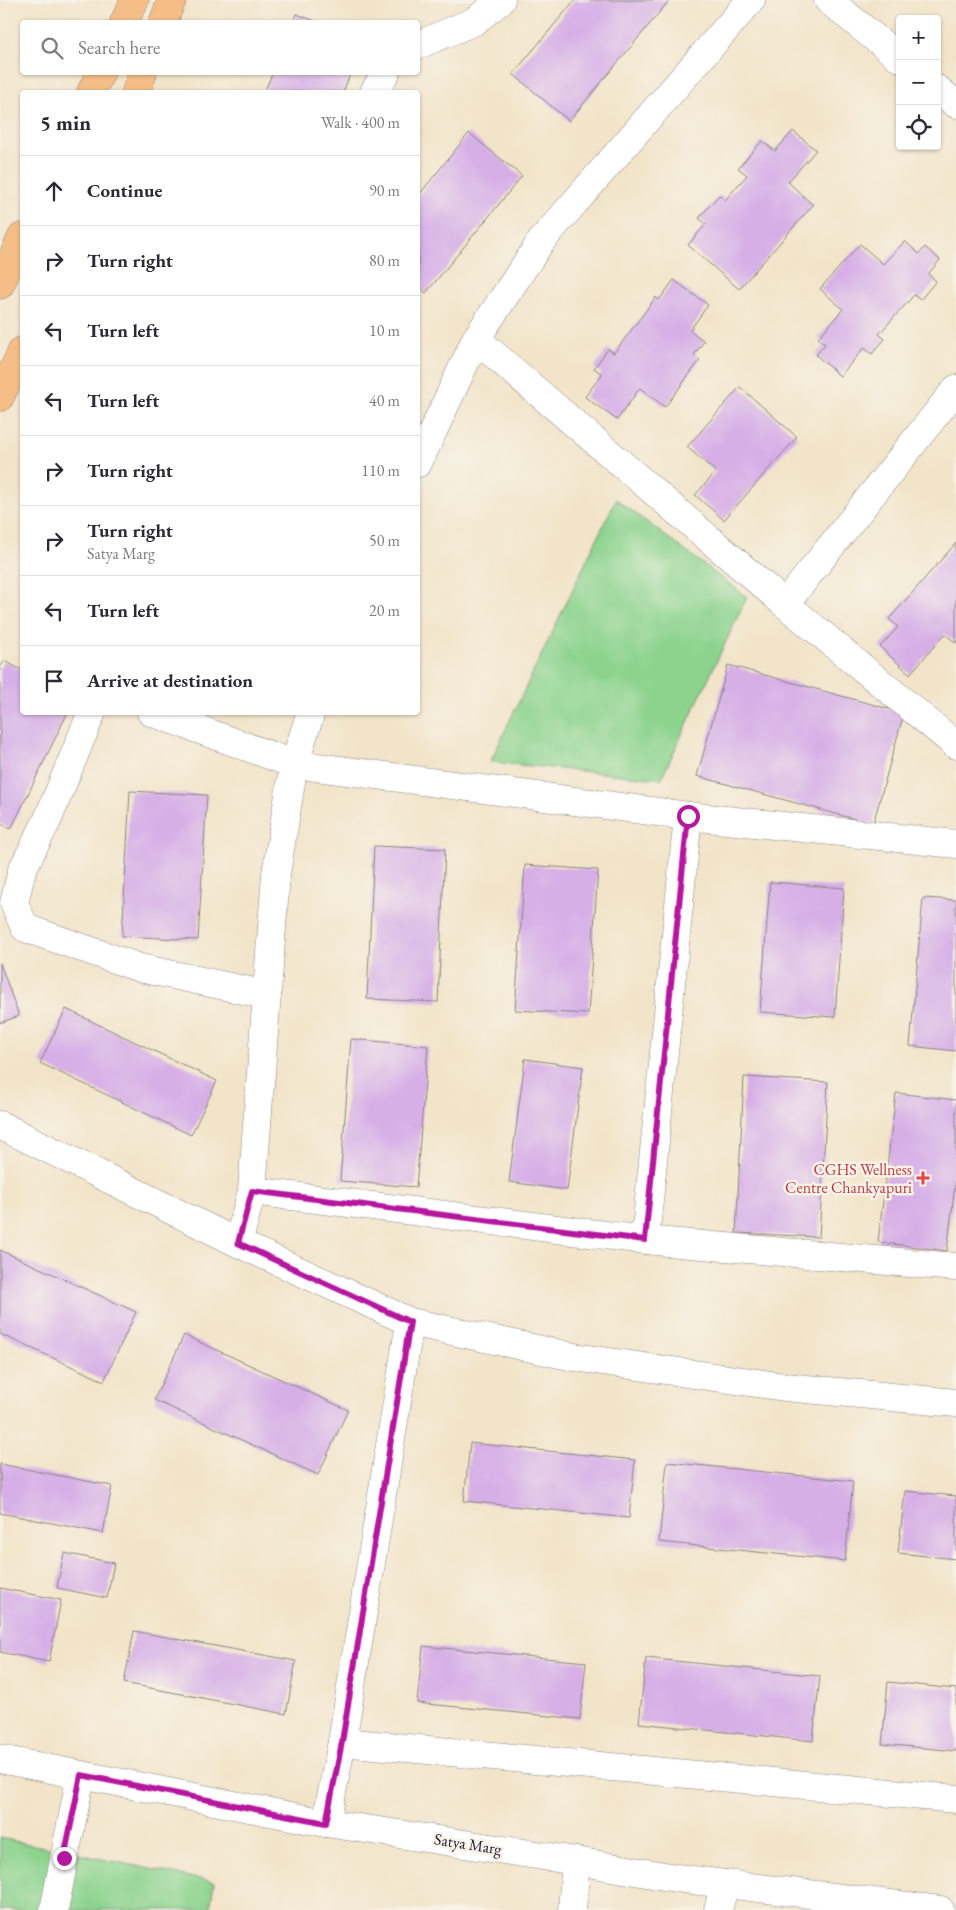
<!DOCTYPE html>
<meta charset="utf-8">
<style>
:root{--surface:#fff;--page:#f2f2f3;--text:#2b2b33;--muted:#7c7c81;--line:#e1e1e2}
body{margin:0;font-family:"EB Garamond",serif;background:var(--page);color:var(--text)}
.controls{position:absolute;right:15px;top:15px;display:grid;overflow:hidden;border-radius:5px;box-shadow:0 1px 4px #0004}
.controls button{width:45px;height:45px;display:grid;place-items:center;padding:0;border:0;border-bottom:1px solid var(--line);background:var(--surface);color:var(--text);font:25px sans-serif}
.stop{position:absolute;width:15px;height:15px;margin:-11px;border:4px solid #b5179e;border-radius:50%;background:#fff}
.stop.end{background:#b5179e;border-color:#fff;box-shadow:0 1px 5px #0008}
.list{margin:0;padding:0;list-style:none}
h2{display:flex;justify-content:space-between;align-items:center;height:65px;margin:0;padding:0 20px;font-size:21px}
h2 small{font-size:16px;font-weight:400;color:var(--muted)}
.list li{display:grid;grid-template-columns:32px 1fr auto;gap:15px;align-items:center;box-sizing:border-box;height:70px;padding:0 20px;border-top:1px solid var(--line)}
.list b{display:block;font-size:19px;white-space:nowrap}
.list p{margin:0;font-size:16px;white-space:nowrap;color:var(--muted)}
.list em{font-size:16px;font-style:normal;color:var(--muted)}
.icon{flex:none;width:28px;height:28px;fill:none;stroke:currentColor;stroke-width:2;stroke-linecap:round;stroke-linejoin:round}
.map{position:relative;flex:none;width:956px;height:1910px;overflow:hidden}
.search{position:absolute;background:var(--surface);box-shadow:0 1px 4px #0004;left:20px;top:20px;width:400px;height:55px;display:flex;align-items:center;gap:12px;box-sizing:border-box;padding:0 18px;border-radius:5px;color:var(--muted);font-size:19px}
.panel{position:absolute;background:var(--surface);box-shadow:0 1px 4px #0004;left:20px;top:90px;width:400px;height:625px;border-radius:5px}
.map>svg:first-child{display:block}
.green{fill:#8cd38e;stroke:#577a64}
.building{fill:#d6afe7}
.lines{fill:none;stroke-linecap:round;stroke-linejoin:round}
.minor-casing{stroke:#8a8382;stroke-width:29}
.major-casing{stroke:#8a8382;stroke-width:29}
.minor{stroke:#fff;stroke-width:28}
.major{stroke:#f6be87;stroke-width:28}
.route{stroke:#b5179e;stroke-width:6}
.health-dot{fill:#e0444e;stroke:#f7f3e8;stroke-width:2}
.labels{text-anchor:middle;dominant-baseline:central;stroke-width:5;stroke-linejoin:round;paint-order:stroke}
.health-label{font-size:16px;fill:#be3a42;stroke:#f7f3e8;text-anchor:end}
.street-label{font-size:16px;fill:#22223b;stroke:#f7f3e8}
</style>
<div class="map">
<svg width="956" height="1910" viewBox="0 0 956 1910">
<rect width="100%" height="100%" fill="#f7f3e8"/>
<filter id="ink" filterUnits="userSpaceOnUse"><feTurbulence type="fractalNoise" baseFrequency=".02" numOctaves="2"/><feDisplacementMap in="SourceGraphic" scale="10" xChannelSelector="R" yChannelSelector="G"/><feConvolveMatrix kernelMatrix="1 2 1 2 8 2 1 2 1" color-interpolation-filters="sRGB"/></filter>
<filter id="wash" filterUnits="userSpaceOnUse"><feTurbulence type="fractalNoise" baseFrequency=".0096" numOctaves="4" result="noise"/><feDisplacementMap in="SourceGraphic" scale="20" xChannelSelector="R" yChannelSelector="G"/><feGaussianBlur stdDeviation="1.12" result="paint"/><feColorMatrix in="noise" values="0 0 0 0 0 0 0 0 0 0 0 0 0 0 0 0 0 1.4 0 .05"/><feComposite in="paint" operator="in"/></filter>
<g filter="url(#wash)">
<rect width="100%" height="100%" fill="#f2e4c9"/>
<g class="green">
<path d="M616 499 747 597 661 779 490 762Z"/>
<path d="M0 1838 214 1882 210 1910H0Z"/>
</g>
<g id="blocks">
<g class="building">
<path d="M575 0H666L668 2 569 121 513 74Z"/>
<path d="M297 14 318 22H293Z"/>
<path d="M273 72H351L343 92H264Z"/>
<path d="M793 131 816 150 788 182 813 205 739 289 688 245 706 224 699 218 719 195 725 200 747 175 738 168 762 141 775 151Z"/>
<path d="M469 133 522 176 426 293 418 286V196Z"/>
<path d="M905 241 919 254 925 247 940 260 928 274 936 281 920 300 914 295 879 334 885 339 872 354 864 348 840 376 816 355 825 344 818 338 843 309 820 289 860 244 883 264Z"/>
<path d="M674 280 708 305 690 330 704 341 694 355 700 360 665 407 640 388 617 420 585 397 602 374 594 368 608 349 614 353 656 297 659 300Z"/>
<path d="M740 387 797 437 724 520 695 495 716 472 687 447Z"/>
<path d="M956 543V643L945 634 910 674 880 647 898 627 889 619Z"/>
<path d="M4 661 22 670V712H68L11 829 0 823V668Z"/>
<path d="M728 665 904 713 873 824 697 776Z"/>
<path d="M130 791 207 795 198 940 122 936Z"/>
<path d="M374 846 445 849 438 1002 367 999Z"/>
<path d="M525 865 598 870 588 1014 515 1010Z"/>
<path d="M770 882 844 888 835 1017 760 1012Z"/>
<path d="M923 898 956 900V1051L910 1046Z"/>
<path d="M0 963 19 1016 0 1023Z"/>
<path d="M66 1009 217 1081 191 1135 40 1063Z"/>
<path d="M351 1039 428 1046 416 1187 340 1181Z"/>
<path d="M525 1059 583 1067 567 1190 509 1182Z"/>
<path d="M744 1077 828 1082 819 1237 736 1233Z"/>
<path d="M896 1093 956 1100V1177L947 1251 878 1242Z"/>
<path d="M0 1250 136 1312 104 1381 0 1334Z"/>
<path d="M184 1335 348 1410 318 1475 154 1400Z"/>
<path d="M470 1443 635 1460 629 1518 464 1501Z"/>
<path d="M667 1462 853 1481 845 1561 659 1542Z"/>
<path d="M0 1464 112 1486 103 1533 0 1513Z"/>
<path d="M905 1491 956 1496V1559L898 1553Z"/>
<path d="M64 1553 114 1563 107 1598 57 1588Z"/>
<path d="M0 1588 61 1600 49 1662 0 1652Z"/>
<path d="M134 1631 296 1661 286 1714 124 1683Z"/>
<path d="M423 1646 586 1662 580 1719 417 1703Z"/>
<path d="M646 1658 820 1676 813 1741 639 1723Z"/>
<path d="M888 1682 956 1689V1751L882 1744Z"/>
</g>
</g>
</g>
<g filter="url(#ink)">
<use href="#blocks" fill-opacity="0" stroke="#8a8382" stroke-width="1"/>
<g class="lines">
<g class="minor-casing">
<g id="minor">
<path d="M828 0 900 58"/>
<path d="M418 45 475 21 501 0"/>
<path d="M937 89 956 104"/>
<path d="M374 92 386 72"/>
<path d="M476 339 542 240 751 0"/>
<path d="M418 463 476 339 785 604 956 745"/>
<path d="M785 604 956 389"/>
<path d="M92 712 47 821 22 870 14 903 25 928 140 968 267 995"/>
<path d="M151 712 294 764 276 874 252 1191 238 1243"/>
<path d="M311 712 294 764 688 816 956 844"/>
<path d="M0 1125 238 1243 410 1322 574 1357 785 1387 956 1403"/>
<path d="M252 1191 645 1240 956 1267"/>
<path d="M645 1240 688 816"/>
<path d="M342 1742 956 1799"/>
<path d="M0 1759 326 1823 576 1861 676 1878 940 1910"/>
<path d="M326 1823 342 1742 410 1322"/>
<path d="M54 1910 81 1775"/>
<path d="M572 1910 576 1861"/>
<path d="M718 1910 725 1884"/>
</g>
</g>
<g class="major-casing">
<g id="major">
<path d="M124 22 135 0"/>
<path d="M163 22 172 0"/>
<path d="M91 92 101 72"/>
<path d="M136 92 143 72"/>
<path d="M0 285 22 237"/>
<path d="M0 397 22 351"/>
</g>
</g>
<use href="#minor" class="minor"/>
<use href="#major" class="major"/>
</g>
</g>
<g class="lines" filter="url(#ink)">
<path class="route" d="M64 1858 81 1775 326 1823 342 1742 410 1322 238 1243 252 1191 645 1240 688 816"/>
</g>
<path class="health-dot" d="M920.5 1170.5h5v5h5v5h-5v5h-5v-5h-5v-5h5z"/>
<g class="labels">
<g class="health-label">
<text x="912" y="1169">CGHS Wellness<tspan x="912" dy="18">Centre Chankyapuri</tspan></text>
</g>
<g class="street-label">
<text transform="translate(468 1844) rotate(9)">Satya Marg</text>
</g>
</g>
</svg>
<div class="controls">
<button>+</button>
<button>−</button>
<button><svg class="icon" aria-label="locate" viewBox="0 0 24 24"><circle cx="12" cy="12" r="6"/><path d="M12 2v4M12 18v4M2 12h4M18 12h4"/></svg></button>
</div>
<div class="stop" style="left:688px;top:816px"></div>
<div class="stop end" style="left:64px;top:1858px"></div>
<div class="search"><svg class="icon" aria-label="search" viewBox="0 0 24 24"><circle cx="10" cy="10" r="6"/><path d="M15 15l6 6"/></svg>Search here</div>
<section class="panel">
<h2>5 min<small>Walk · 400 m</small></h2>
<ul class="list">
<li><svg class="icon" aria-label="ahead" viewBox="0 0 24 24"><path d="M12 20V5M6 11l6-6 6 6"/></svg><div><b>Continue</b></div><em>90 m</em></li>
<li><svg class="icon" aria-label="right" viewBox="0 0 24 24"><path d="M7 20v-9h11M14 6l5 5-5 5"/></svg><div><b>Turn right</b></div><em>80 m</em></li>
<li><svg class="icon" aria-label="left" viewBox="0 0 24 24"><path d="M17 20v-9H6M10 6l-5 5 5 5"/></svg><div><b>Turn left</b></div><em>10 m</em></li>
<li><svg class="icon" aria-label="left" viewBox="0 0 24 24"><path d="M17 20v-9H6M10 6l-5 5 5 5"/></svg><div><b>Turn left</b></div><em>40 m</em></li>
<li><svg class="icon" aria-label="right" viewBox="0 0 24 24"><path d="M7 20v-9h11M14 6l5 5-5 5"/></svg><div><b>Turn right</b></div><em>110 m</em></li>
<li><svg class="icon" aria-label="right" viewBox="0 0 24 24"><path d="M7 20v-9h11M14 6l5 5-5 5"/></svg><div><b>Turn right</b><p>Satya Marg</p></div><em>50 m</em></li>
<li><svg class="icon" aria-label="left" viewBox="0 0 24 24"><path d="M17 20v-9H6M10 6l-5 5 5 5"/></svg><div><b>Turn left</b></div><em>20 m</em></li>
<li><svg class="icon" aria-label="arrive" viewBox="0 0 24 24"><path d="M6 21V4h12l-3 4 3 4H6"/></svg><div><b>Arrive at destination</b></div></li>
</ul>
</section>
</div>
